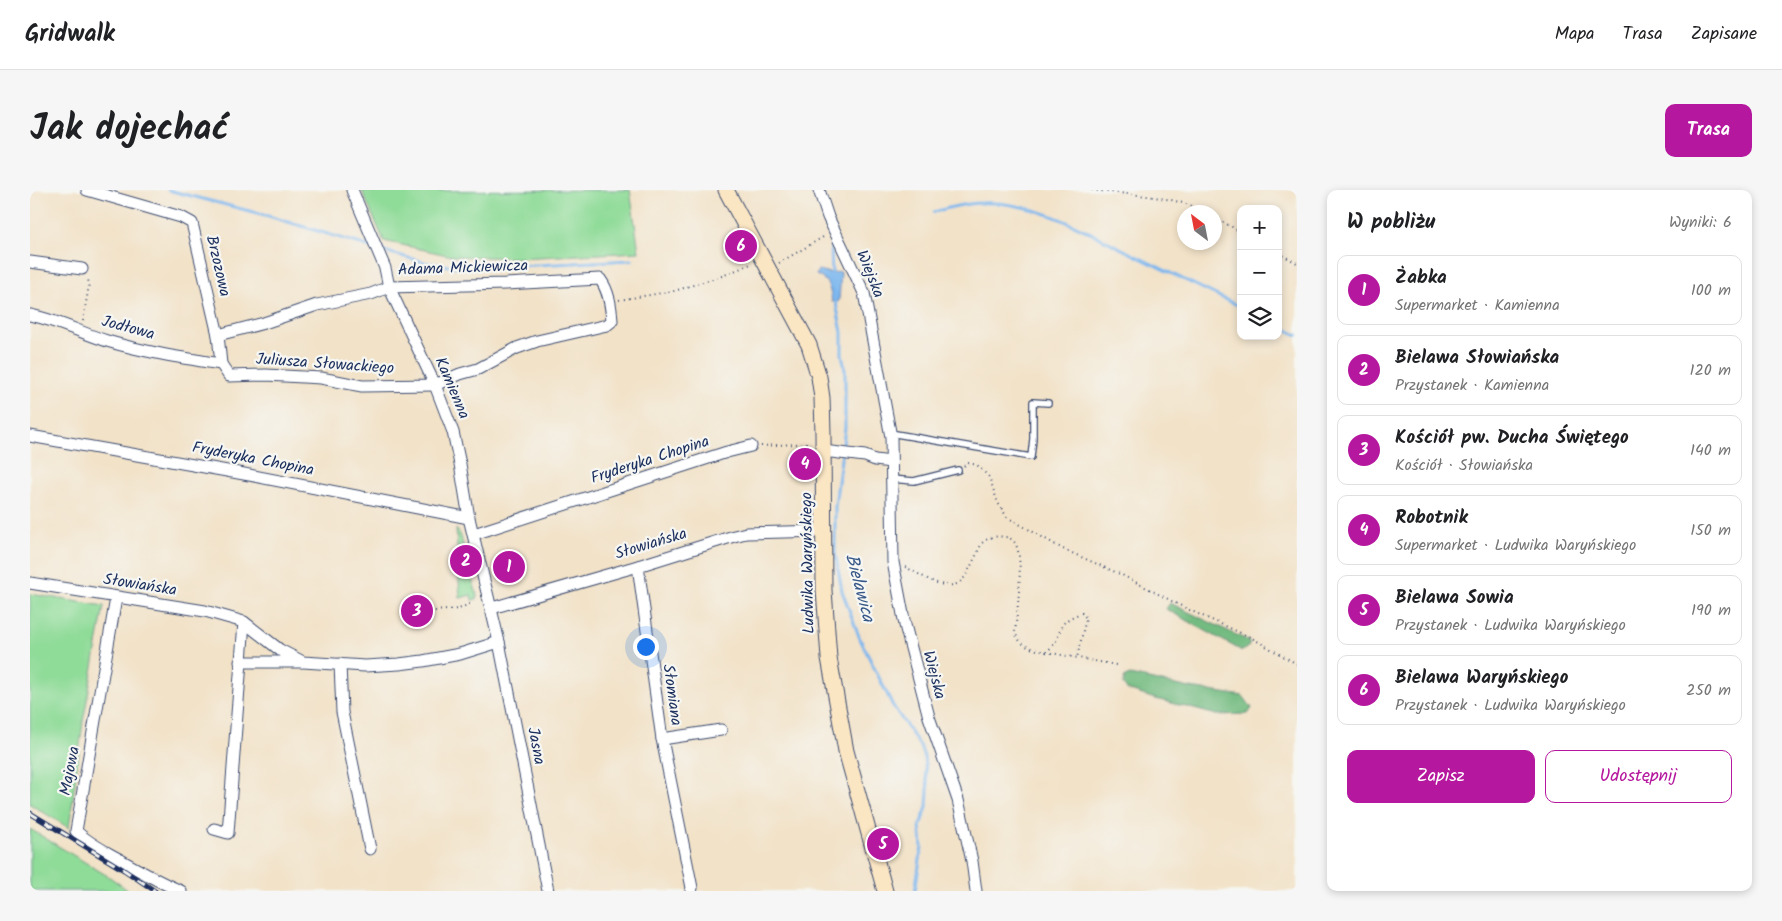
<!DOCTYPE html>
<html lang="pl">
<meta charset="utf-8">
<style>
:root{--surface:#fff;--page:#f6f6f6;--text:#202124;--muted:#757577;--line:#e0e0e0;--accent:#b5179e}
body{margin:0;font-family:Kalam,sans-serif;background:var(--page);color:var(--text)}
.controls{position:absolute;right:15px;top:15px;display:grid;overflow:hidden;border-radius:10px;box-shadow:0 2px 8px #0003}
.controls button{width:45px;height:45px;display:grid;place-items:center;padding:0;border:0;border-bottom:1px solid var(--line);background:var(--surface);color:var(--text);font:25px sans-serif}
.compass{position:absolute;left:1147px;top:15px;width:45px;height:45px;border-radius:50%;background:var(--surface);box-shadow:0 2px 8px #0003;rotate:328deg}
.you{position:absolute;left:615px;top:456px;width:18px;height:18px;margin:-12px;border:4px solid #fff;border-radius:50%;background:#1a73e8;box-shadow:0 0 0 8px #1a73e833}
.badge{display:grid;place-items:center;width:32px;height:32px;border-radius:50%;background:var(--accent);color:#fff;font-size:16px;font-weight:700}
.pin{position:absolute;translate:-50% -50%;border:2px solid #fff;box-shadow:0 1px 5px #0006}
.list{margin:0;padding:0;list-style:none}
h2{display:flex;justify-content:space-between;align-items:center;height:65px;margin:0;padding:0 20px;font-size:21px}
h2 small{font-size:16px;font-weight:400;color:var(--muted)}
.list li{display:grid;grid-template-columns:32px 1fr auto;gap:15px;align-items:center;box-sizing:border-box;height:70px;margin:0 10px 10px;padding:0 10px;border:1px solid var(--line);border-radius:10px}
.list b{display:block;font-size:19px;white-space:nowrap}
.list p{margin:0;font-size:16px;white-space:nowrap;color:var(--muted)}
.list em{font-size:16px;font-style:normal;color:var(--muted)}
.actions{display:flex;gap:10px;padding:15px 20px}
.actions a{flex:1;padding:11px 0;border:1px solid var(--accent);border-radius:10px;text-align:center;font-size:18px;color:var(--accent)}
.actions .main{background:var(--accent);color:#fff}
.icon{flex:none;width:28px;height:28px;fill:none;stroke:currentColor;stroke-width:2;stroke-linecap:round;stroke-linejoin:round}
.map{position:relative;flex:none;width:1267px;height:701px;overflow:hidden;border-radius:10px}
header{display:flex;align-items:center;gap:30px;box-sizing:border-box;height:70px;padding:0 25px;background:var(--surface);border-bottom:1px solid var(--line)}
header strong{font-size:24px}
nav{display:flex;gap:28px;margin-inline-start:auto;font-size:18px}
.intro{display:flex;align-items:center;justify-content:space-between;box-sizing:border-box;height:120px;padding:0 30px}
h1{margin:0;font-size:35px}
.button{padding:12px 22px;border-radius:10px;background:var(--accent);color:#fff;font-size:18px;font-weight:700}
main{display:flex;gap:30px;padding:0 30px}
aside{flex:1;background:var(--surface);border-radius:10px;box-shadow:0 2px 8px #0003}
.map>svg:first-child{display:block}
.green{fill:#8fdb98;stroke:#55857b}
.forest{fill:#73bb80;stroke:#47756f}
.water{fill:#7db7ee;stroke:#4c73a6}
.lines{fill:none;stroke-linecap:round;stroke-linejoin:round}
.stream{stroke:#7db7ee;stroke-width:3}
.service-casing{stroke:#3b4a6e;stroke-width:8}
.minor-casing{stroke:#3b4a6e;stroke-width:13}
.secondary-casing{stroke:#3b4a6e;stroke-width:17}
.path{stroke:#3b4a6e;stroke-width:2;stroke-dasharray:1 4;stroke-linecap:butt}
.service{stroke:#fff;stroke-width:5.5}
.minor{stroke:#fff;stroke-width:11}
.secondary{stroke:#fbe6c4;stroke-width:15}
.rail-casing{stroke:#1b2f5e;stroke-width:5}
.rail{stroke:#f6f6f2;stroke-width:3;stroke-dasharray:9;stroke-linecap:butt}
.labels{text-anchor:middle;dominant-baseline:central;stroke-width:4.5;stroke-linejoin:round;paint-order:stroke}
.street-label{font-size:16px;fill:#1b2f5e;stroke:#f6f6f2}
.water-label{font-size:18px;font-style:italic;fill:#385889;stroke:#f6f6f2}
</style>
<header>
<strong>Gridwalk</strong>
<nav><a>Mapa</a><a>Trasa</a><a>Zapisane</a></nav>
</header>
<div class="intro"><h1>Jak dojechać</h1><a class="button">Trasa</a></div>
<main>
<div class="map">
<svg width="1267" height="701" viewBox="0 0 1267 701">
<rect width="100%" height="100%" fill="#f6f6f2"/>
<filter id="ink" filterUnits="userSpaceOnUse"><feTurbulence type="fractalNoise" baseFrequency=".02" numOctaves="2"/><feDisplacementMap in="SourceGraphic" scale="10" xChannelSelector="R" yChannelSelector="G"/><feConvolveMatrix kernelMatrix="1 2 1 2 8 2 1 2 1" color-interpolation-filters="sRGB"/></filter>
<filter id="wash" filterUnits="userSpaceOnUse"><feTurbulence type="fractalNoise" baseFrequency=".0096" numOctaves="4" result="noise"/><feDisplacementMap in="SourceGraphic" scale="20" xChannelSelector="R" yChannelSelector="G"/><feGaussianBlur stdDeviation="1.12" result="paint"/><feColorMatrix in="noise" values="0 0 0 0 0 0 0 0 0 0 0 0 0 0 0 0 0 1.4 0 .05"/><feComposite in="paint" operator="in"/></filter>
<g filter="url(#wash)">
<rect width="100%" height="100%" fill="#f2e2c8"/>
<g class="green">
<path d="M600 0 609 62 489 68 422 66 354 51 332 1Z"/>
<path d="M426 339C433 345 433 356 434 366H432L434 375H437C439 387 447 397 447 409L442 410 441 405 430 408Z"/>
<path d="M0 404 74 416 53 532 39 638 0 614Z"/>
<path d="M0 639 81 688 99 701H0Z"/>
</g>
<g class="forest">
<path d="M1140 413 1219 451V456L1212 461 1136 419Z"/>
<path d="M1100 485 1160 498 1213 506 1222 518 1218 524 1187 525 1122 508 1097 500 1093 494 1095 487Z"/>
</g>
<path class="water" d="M788 80 800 83 811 82 809 111 802 112C800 99 799 90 786 85Z"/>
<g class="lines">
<g class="stream">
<path d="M138 0 235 25 344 58"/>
<path d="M904 22C929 14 956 10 982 15 1024 22 1061 43 1098 62 1136 81 1173 99 1211 117"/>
<path d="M801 55 802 85"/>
<path d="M350 60 397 73 428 77H467L602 70"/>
<path d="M805 109 812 142V164L815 180V238L805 316V362L812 401 830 449 863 516 890 556 894 567 898 599 897 617 890 636 892 657 885 701"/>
<path d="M1248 135 1267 145"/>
</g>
</g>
</g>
<g filter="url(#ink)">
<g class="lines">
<g class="service-casing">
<g id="service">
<path d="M860 243 1001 267 1003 249V212L1018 213"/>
<path d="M861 289 884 291 928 280"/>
</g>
</g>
<g class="minor-casing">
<g id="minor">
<path d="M57 0 151 27 162 33 188 145"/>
<path d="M322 0 355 78 359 97 405 195 423 242 430 274 439 328 469 452 518 701"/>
<path d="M789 0 798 27 834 103 861 247 863 372 875 435 899 527 928 610 942 671 946 701"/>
<path d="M0 72 52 79"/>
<path d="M570 89C579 101 581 116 582 131L577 135 507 151 487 158 448 179 430 184 405 195 332 196 291 188 236 185 199 186 191 174 188 145 234 133 287 115 341 104 359 97 475 94Z"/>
<path d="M0 125C27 130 51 143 77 151 114 162 153 168 191 174"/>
<path d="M0 246 214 284 439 328"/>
<path d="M793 261 835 266 845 270 861 272"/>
<path d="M444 344 697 262 721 256"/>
<path d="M608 376 632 549 662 698 661 701"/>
<path d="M0 393 175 421 214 432 250 460 273 472 335 476 369 474 393 471 430 464 469 452"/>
<path d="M86 408 46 641C57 652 71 659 85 667 107 679 128 692 151 701"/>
<path d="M462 418 608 376 704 346 716 343 793 341"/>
<path d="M210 472H271"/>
<path d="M310 474 312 522 340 659"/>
<path d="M632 549 691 540"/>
<path d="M184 639 198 643 214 432"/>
</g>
</g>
<g class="secondary-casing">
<path id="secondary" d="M696 0 779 155 789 187 792 208 793 243 794 400 799 468 816 561 855 701"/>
</g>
<g class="path">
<path d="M1062 0C1098 5 1144 5 1176 22"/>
<path d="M1184 27 1211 42"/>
<path d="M1248 63 1267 73"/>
<path d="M749 73 795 46"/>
<path d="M589 110 644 101 692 86 721 74"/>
<path d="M53 131 59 95 58 89"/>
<path d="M731 256 781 253"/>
<path d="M934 276 938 273 947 275 959 287 968 313 977 327 1033 359 1092 385 1157 419 1222 448 1267 474"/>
<path d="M875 377C893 385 922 409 936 385 942 375 947 363 952 353 958 348 966 345 974 347 979 347 984 350 986 355 994 371 987 422 985 442 990 457 1002 459 1016 462 1038 445 1020 433 1052 423L1056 428 1047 468"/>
<path d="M405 421 429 419 443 412"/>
<path d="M1016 462 1086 475"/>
</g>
<use href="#service" class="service"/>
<use href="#minor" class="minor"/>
<use href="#secondary" class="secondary"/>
<g class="rail-casing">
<path id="rail" d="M0 623 94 680 125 701"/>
</g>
<use href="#rail" class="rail"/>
</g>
</g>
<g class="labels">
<g class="street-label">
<text transform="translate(188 76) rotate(77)">Brzozowa</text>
<text transform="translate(433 78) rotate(-2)">Adama Mickiewicza</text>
<text transform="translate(840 84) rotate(68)">Wiejska</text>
<text transform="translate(98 138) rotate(15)">Jodłowa</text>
<text transform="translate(295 174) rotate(4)">Juliusza Słowackiego</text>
<text transform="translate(422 198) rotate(67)">Kamienna</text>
<text transform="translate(223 269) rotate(11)">Fryderyka Chopina</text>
<text transform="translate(620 270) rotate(-18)">Fryderyka Chopina</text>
<text transform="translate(621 354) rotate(-17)">Słowiańska</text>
<text transform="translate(778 373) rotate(-91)">Ludwika Waryńskiego</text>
<text transform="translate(110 395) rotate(9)">Słowiańska</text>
<text transform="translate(904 485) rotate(75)">Wiejska</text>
<text transform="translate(642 505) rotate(82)">Słomiana</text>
<text transform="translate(506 556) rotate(79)">Jasna</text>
<text transform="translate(40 581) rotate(-79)">Majowa</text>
</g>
<g class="water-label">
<text transform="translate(829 398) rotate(75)">Bielawica</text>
</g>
</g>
</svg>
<div class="controls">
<button>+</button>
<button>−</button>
<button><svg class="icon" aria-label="layers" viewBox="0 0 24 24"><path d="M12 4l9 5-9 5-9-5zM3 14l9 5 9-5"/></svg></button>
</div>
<svg class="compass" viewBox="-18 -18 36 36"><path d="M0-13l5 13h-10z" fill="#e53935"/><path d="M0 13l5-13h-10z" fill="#757577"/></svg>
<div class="you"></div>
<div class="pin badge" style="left:479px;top:377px">1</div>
<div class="pin badge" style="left:436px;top:371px">2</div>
<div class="pin badge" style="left:387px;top:421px">3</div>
<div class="pin badge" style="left:775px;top:274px">4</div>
<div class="pin badge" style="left:853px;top:654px">5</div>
<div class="pin badge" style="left:711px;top:56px">6</div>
</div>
<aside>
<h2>W pobliżu<small>Wyniki: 6</small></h2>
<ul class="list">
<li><span class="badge">1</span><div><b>Żabka</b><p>Supermarket · Kamienna</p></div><em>100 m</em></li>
<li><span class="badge">2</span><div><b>Bielawa Słowiańska</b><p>Przystanek · Kamienna</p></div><em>120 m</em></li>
<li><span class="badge">3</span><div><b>Kościół pw. Ducha Świętego</b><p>Kościół · Słowiańska</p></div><em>140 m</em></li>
<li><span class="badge">4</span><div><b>Robotnik</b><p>Supermarket · Ludwika Waryńskiego</p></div><em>150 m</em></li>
<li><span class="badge">5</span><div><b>Bielawa Sowia</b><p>Przystanek · Ludwika Waryńskiego</p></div><em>190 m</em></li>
<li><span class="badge">6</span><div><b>Bielawa Waryńskiego</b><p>Przystanek · Ludwika Waryńskiego</p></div><em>250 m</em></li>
</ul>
<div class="actions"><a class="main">Zapisz</a><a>Udostępnij</a></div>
</aside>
</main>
